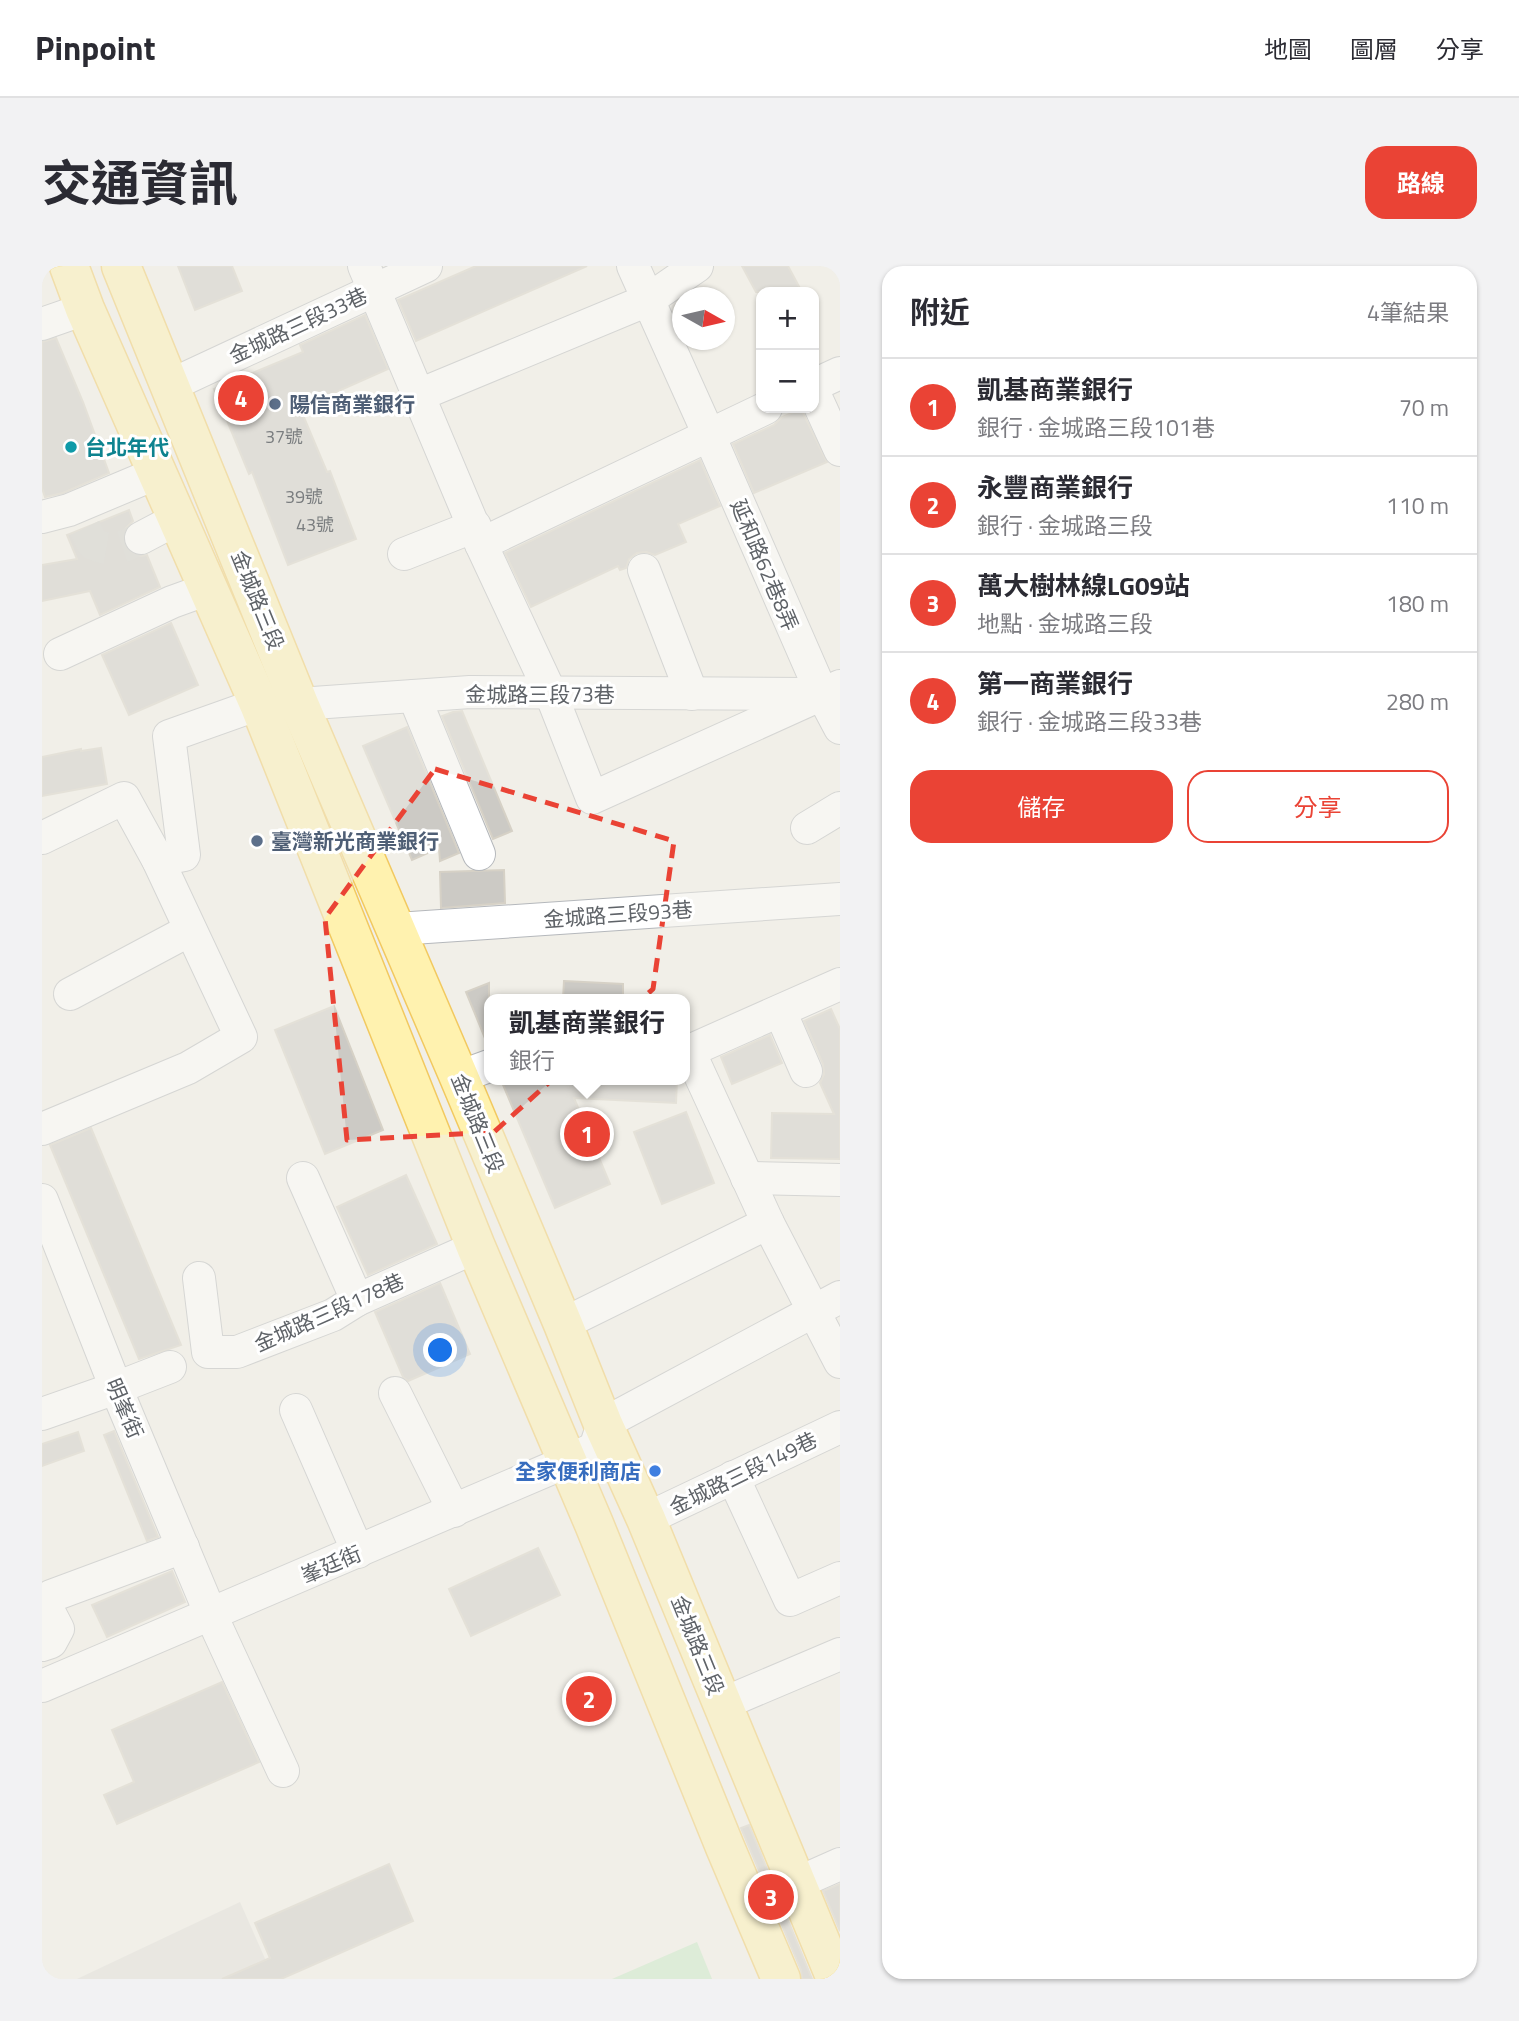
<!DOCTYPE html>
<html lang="zh-TW">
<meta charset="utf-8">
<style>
:root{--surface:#fff;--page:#f2f2f3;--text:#2b2b33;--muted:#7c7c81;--line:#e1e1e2;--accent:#ea4335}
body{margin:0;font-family:"Titillium Web","Noto Sans TC",sans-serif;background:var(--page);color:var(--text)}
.controls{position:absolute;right:21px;top:21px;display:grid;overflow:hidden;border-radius:14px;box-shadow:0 2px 5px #0004}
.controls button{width:63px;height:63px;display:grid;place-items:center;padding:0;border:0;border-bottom:2px solid var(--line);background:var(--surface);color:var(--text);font:35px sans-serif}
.compass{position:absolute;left:630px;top:21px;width:63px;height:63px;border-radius:50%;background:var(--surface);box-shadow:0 2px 5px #0004;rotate:98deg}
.you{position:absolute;left:399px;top:1085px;width:24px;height:24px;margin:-18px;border:5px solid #fff;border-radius:50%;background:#1a73e8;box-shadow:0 0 0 10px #1a73e833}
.badge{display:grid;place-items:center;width:46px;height:46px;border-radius:50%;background:var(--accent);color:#fff;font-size:23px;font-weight:700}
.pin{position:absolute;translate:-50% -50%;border:4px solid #fff;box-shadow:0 2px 7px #0006}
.popup{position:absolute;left:442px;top:728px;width:206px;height:91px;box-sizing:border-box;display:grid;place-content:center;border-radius:14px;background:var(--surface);filter:drop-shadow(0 2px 5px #0005);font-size:23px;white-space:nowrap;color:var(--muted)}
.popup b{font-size:26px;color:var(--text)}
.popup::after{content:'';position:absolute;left:50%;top:100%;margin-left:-14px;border:14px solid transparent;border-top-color:var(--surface)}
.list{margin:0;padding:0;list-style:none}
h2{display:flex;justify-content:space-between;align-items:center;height:91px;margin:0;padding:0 28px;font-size:30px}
h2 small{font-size:23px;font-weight:400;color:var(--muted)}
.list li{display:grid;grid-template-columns:46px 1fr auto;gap:21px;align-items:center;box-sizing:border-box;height:98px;padding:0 28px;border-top:2px solid var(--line)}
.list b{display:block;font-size:26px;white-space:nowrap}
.list p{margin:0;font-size:23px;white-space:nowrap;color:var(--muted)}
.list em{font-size:23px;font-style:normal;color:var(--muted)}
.actions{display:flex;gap:14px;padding:21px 28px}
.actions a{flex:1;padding:16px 0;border:2px solid var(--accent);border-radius:21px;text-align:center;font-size:24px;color:var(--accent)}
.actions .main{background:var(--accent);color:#fff}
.map{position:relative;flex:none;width:798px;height:1713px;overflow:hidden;border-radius:21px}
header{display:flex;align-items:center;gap:42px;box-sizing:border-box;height:98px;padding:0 35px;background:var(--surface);border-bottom:2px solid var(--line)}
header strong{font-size:33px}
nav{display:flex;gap:38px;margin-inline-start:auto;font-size:24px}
.intro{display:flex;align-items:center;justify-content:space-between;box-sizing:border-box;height:168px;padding:0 42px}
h1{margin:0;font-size:49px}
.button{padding:18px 32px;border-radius:21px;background:var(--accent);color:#fff;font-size:24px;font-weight:700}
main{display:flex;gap:42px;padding:0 42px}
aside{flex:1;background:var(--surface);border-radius:21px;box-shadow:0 2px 5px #0004}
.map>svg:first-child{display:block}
.industrial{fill:#e0deda}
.green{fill:#c5e8c5}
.building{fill:#cccac5;stroke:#d6d1c6;stroke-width:2}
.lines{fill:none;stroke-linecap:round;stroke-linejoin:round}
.minor-tunnel{stroke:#ccccc8;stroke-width:32;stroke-dasharray:32 16;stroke-linecap:butt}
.minor-casing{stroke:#b5b8bc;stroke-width:34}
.major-casing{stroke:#f2c960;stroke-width:41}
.minor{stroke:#fff;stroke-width:32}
.major{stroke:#fff2af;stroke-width:38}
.marked{fill:none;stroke:#ea4335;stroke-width:5;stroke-dasharray:14 9;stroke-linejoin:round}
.service-dot{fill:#5c6f8a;stroke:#fff;stroke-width:2.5}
.culture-dot{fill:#0f9aa8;stroke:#fff;stroke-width:2.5}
.shop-dot{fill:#3f7fe0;stroke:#fff;stroke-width:2.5}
.labels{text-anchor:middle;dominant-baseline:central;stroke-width:6;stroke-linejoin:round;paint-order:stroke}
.number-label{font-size:18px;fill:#7a7d7f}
.street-label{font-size:21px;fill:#5f6368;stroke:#fff}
.service-label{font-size:21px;font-weight:bold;fill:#4e5e75;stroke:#fff;text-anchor:start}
.culture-label{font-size:21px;font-weight:bold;fill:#0d838f;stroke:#fff;text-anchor:start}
.shop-label{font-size:21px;font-weight:bold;fill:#366cbe;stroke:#fff;text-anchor:end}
</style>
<header>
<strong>Pinpoint</strong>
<nav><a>地圖</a><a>圖層</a><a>分享</a></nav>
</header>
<div class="intro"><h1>交通資訊</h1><a class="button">路線</a></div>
<main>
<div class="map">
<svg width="798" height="1713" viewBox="0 0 798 1713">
<rect width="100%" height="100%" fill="#f1efe8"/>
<path class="industrial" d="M198 1636 232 1713H35Z"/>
<path class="green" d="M655 1676 670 1713H570Z"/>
<g class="building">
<path d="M136 0H190L200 25 153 44Z"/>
<path d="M434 0H545L374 75 356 34Z"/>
<path d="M700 0H746L760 26H714Z"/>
<path d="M323 49 346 103 258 142 285 206 288 205 314 273 246 299 210 206 207 208 172 123 261 86 258 79Z"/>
<path d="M14 72 41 136 67 207 21 227 3 231 0 222V76Z"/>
<path d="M759 143 785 196 712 227 691 178 732 159 740 151Z"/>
<path d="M658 194 678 240 636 258 644 276 613 289 604 286 595 287 587 293 584 302 578 304 576 300 489 341 463 287Z"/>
<path d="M87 244 91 255 83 263 81 271 83 280 90 288 98 290 105 289 118 321 58 349 48 325 0 335V299L35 293 25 269Z"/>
<path d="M129 357 156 419 87 449 60 389Z"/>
<path d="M420 445 470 565 451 573 400 450 411 446Z"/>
<path d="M365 461 417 587 398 595 397 582 370 594 321 480Z"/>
<path d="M59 482 65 518 0 530V491L39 483V485Z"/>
<path d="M462 604 463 637 399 642 398 606Z"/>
<path d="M522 715 581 718V733H521Z"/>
<path d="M447 717V782L424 726Z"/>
<path d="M292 740 341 864 283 888 233 764Z"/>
<path d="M789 743 798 763V893L729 892 730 847 792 848 778 817 782 808 781 798 762 755Z"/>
<path d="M728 769 740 797 690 818 679 791Z"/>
<path d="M459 814H635L634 837 532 832 568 918 513 942Z"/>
<path d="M644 846 672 917 620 938 592 866Z"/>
<path d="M49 862 139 1079 97 1093 8 879Z"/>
<path d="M364 909 395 978 326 1009 295 941Z"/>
<path d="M398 1017 428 1088 366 1115 361 1111 333 1046Z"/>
<path d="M72 1165 116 1271 105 1275 62 1169Z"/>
<path d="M36 1166 42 1185 0 1200V1178Z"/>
<path d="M496 1282 518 1329 429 1370 407 1323Z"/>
<path d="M130 1305 143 1336 65 1371 50 1339Z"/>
<path d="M180 1416 217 1496 75 1558 62 1529 92 1516 70 1464Z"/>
<path d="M707 1559 770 1713H760L759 1704 699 1562Z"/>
<path d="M347 1598 371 1655 239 1713H180L228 1692 213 1657Z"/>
<path d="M798 1618V1665L781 1625Z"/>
</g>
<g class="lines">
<path class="minor-tunnel" d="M43 262 51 278C72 287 79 282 99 272"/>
<g class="minor-casing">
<g id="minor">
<path d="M322 0 439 278 509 428 550 532 798 420"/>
<path d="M591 0 667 169 780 428 798 462"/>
<path d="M0 58 43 43"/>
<path d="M129 119 384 0"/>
<path d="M772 119 798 107"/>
<path d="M772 127 798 184"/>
<path d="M377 129 606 34 655 0"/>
<path d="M0 251 27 244 115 207"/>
<path d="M99 272 135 253"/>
<path d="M439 278 724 142"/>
<path d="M362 288 433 260"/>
<path d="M602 304 650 428"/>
<path d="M18 388 130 336 166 323"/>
<path d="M372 430 437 588"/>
<path d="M765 562 798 542"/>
<path d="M0 572 82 532 116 594 199 771 146 802 0 863"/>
<path d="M116 594 142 589 127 470 217 438H257L428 426 768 428"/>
<path d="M355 663 798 633"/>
<path d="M28 728 148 664"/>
<path d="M738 745 764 805"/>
<path d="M643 785H647L798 718"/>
<path d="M647 785 726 957 798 1096"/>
<path d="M417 811 447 800"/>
<path d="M261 912 315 1034"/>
<path d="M705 912 798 914"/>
<path d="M0 934 74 1122 169 1349 241 1505"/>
<path d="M157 1012 166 1086H195L291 1049 315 1034 434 981"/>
<path d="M521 1058 726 957"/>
<path d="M353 1127 412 1245"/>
<path d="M254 1144 316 1286"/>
<path d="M0 1148 74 1122 128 1101"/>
<path d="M691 1211 748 1334 798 1312"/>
<path d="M604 1253 798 1161"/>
<path d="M0 1379 9 1376 16 1363 3 1338 9 1330 141 1281"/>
<path d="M0 1420 524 1196 553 1182 561 1158 798 1031"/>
<path d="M680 1438 798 1388"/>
<path d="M753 1618 798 1598"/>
</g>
</g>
<g class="major-casing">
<g id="major">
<path d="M27 0 43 43 217 438 434 981 552 1258 683 1581 739 1713"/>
<path d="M79 0 257 438 417 811 521 1058 561 1158 604 1253 794 1713"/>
</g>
</g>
<use href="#minor" class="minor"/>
<use href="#major" class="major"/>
</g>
<path d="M0 0H798V1713H0ZM393 503 632 575 611 723 452 866 305 874 283 652Z" fill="#f1efe8" fill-opacity=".55" fill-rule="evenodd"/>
<path class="marked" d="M393 503 632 575 611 723 452 866 305 874 283 652Z"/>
<g class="service-dot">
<circle cx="233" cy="138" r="7"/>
<circle cx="215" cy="575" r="7"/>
</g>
<circle class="culture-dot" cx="29" cy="181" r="7"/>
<circle class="shop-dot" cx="613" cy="1205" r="7"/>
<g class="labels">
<g class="number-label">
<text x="242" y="170">37號</text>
<text x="262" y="230">39號</text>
<text x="273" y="258">43號</text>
</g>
<g class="street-label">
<text transform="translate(256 59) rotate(-25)">金城路三段33巷</text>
<text transform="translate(723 299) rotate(67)">延和路62巷8弄</text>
<text transform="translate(216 334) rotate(68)">金城路三段</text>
<text x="498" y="428">金城路三段73巷</text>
<text transform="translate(576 648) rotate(-4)">金城路三段93巷</text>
<text transform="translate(436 857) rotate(68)">金城路三段</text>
<text transform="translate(287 1046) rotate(-24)">金城路三段178巷</text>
<text transform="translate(83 1142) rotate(67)">明峯街</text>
<text transform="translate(701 1207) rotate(-26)">金城路三段149巷</text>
<text transform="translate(289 1298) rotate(-23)">峯廷街</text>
<text transform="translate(656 1379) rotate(68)">金城路三段</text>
</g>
<g class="service-label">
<text x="247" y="138">陽信商業銀行</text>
<text x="229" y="575">臺灣新光商業銀行</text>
</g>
<g class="culture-label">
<text x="43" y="181">台北年代</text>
</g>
<g class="shop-label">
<text x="599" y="1205">全家便利商店</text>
</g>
</g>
</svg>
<div class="controls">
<button>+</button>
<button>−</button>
</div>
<svg class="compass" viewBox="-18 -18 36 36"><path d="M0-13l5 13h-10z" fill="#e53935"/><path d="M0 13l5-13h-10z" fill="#7c7c81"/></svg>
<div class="you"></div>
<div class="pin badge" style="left:545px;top:868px">1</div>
<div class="popup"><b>凱基商業銀行</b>銀行</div>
<div class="pin badge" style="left:547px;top:1433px">2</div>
<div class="pin badge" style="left:729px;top:1631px">3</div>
<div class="pin badge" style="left:199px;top:132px">4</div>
</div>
<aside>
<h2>附近<small>4筆結果</small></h2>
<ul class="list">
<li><span class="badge">1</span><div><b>凱基商業銀行</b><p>銀行 · 金城路三段101巷</p></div><em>70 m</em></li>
<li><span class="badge">2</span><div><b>永豐商業銀行</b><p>銀行 · 金城路三段</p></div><em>110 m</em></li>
<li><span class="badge">3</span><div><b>萬大樹林線LG09站</b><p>地點 · 金城路三段</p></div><em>180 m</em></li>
<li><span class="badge">4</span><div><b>第一商業銀行</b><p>銀行 · 金城路三段33巷</p></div><em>280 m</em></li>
</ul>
<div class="actions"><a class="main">儲存</a><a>分享</a></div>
</aside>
</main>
